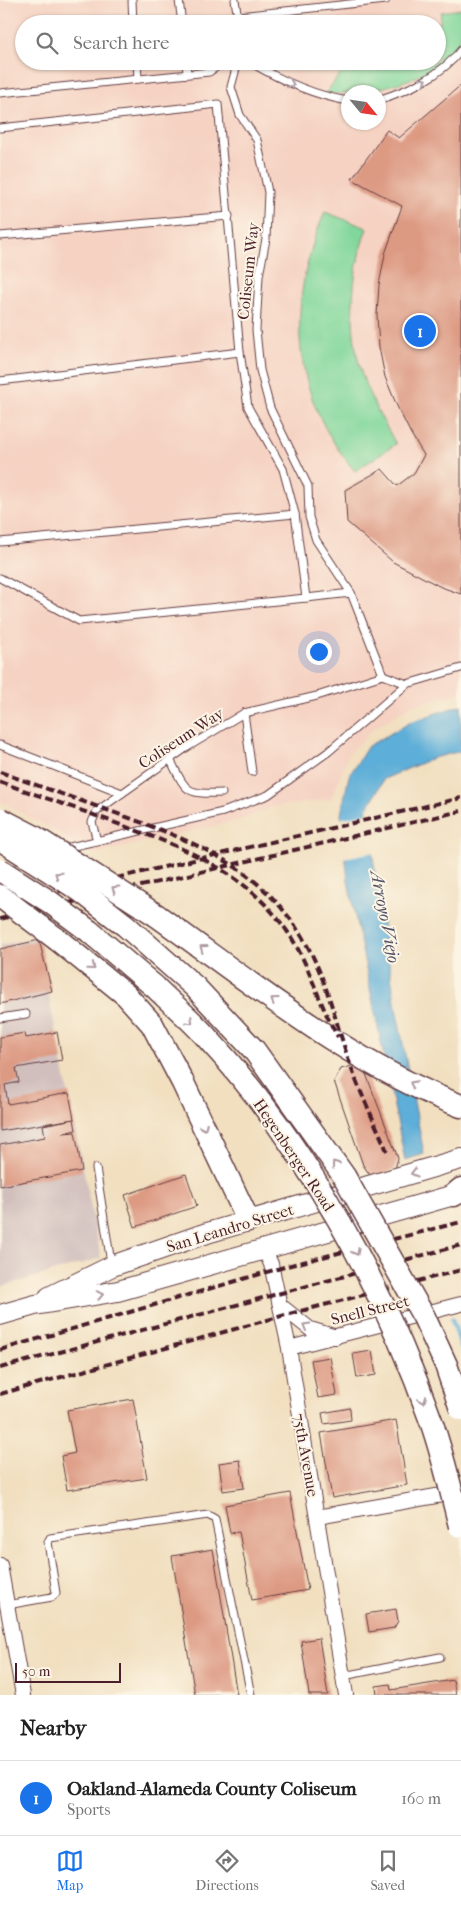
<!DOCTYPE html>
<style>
:root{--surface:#fff;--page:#f2f2f2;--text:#222;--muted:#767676;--line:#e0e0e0;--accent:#1a73e8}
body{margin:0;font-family:"IM FELL French Canon",serif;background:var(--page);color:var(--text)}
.compass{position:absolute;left:341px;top:85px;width:45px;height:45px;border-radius:50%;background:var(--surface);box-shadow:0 1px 4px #0004;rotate:119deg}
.scale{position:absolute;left:15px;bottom:12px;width:106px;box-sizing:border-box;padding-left:5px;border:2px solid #4a1f2b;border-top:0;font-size:14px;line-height:18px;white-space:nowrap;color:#4a1f2b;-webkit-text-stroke:4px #fcf5e5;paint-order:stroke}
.you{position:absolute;left:318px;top:651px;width:18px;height:18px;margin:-12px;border:4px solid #fff;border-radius:50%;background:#1a73e8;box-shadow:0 0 0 8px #1a73e833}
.badge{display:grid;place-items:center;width:32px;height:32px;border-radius:50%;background:var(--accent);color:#fff;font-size:16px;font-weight:700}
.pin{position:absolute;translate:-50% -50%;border:2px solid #fff;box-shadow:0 1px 5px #0006}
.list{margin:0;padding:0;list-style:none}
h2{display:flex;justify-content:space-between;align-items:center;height:65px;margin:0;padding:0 20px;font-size:21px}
h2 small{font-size:16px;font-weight:400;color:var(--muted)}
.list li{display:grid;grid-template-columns:32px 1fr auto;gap:15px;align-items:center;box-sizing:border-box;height:75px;padding:0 20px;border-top:1px solid var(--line)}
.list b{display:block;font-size:19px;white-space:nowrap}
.list p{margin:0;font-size:16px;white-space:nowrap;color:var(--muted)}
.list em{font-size:16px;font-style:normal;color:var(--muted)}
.icon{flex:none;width:28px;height:28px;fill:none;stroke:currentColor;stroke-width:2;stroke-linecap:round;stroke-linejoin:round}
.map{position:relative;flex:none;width:461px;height:1695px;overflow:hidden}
.search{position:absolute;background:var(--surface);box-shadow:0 1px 4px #0004;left:15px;right:15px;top:15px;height:55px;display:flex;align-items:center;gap:12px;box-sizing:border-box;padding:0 18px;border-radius:28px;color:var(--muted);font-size:19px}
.sheet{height:140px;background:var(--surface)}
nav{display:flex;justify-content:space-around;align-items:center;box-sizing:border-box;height:70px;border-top:1px solid var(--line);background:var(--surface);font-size:14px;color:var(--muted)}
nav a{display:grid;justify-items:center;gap:2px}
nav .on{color:var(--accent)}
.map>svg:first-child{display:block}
.built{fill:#f5d2c2;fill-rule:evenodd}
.industrial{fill:#d1bfbd}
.green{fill:#81d79b;stroke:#667b63}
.water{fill:#5daed8;stroke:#546682}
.pier{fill:#f1dfc0}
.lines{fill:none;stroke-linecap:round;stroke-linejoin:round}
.stream{stroke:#5daed8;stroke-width:4.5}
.building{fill:#dd9a83}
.service-casing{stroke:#633c41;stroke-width:9}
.minor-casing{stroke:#633c41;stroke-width:16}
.secondary-casing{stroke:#633c41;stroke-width:22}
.primary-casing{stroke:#633c41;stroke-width:25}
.service{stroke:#fff;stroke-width:7}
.minor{stroke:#fff;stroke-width:14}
.secondary{stroke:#fff;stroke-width:20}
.primary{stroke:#fff;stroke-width:22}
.rail{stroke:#4a1f2b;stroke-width:4;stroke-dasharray:8 4;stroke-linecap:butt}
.primary-bridge-casing{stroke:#633c41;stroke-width:25;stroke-linecap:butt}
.primary-bridge{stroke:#fff;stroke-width:22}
.oneway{stroke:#ae9aa0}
.labels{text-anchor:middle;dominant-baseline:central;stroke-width:4;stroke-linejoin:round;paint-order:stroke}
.street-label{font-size:16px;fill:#4a1f2b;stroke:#fcf5e5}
.water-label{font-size:18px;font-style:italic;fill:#515168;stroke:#fcf5e5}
</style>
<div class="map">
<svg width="461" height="1695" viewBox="0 0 461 1695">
<rect width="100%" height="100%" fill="#fcf5e5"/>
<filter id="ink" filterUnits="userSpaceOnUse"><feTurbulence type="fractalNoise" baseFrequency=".02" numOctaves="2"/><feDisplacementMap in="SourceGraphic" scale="10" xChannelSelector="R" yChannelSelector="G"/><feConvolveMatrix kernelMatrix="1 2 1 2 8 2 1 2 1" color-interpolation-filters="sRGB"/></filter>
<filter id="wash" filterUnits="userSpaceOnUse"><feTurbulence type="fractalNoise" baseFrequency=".0096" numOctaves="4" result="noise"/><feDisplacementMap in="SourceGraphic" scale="20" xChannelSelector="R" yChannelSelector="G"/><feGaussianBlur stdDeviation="1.12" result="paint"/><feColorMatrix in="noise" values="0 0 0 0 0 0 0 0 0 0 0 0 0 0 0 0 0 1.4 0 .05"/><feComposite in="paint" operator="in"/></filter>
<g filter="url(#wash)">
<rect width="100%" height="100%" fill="#f1dfc0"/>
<path class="built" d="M0 0H461V693L412 705 374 728 349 753 331 799 273 807 243 819 95 854 0 801ZM24 24H437V61H24ZM348 92H378V122H348Z"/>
<path class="industrial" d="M37 937 101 1258 0 1287V945Z"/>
<g class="green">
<path d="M461 9C461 17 461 29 461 37 444 82 364 94 325 94L350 61H437V26L440 22 441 12Z"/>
<path d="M325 212 367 228C350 274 347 335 365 383 373 404 385 424 396 444L355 471C289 394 286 302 325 212Z"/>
</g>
<path class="water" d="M461 705V751L433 758 384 779 366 811 395 1002 424 1154 405 1160 348 881 341 814 349 776 368 746 413 721Z"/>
<path class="pier" d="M369 813 374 852 344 858 339 819Z"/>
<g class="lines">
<path class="stream" d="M452 1319 461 1346"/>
</g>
<g id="blocks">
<g class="building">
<path d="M461 85V594L441 587 393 562 347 522 345 490 382 469 397 486 414 473 424 455 411 434 397 406 385 377 379 347 377 315 379 285 385 254 402 206 352 179 387 130 399 138Z"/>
<path d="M39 940 52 991 0 1004V949Z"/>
<path d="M57 1032 62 1060 16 1068 19 1082 5 1085 8 1104 69 1093 74 1119 0 1131V1037L25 1033 26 1038Z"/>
<path d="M355 1065 366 1074 398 1158 395 1169 376 1177 370 1175 363 1165 334 1081 341 1069Z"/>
<path d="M74 1119 76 1130 63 1133 75 1132 82 1171 0 1186V1145L45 1137 43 1125Z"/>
<path d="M186 1174 197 1206 135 1227 125 1195Z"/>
<path d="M372 1351 376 1375 357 1378 353 1354Z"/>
<path d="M330 1357 337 1395 318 1398 311 1360Z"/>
<path d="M133 1399 147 1478 67 1490 61 1456 75 1453 67 1410Z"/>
<path d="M350 1408 351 1420 324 1424 322 1413Z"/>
<path d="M396 1420 407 1485 332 1498 321 1433Z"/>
<path d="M240 1460 244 1488 223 1491 219 1463Z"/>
<path d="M290 1493 308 1590 252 1600 239 1532 230 1533 225 1505Z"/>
<path d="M213 1549 237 1695H195L172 1556Z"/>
<path d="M396 1609 398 1621 394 1628 369 1632 366 1614Z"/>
<path d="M319 1638 328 1695H309L301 1641Z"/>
<path d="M453 1680 456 1695H377L376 1686 390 1684 391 1690Z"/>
</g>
</g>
</g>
<g filter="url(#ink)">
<use href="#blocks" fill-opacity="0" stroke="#633c41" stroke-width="1"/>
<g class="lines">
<g class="service-casing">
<g id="service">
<path d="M132 0 133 24"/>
<path d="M179 0 182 24"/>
<path d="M235 0 239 24"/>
<path d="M239 16 386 0"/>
<path d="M137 61 138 79"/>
<path d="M186 61 187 74"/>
<path d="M238 61 231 87 240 115 257 140 268 192 266 239 259 276 256 330 260 370 270 408 308 486 309 517 316 540 351 593 383 675 407 684 461 668"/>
<path d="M248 61C280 80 312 95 348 101"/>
<path d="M0 93 209 72 225 61"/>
<path d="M378 100C409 90 441 76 461 50"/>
<path d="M0 128 218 104 240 352 248 407 283 469 295 514 0 542"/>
<path d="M0 236 229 216"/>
<path d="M0 381 240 352"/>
<path d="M0 578 79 621 306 598 295 514"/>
<path d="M306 598 351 593"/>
<path d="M244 713 252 772"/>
<path d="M0 745 122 793"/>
<path d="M170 759C187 793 185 794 222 793"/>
<path d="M97 841 92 822 97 811 186 748 244 713 317 696 383 675"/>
<path d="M61 849 223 812 268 795 328 752 407 684"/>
<path d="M0 1018 26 1014"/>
<path d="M96 1168 111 1263"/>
<path d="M7 1605 52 1597 56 1593 48 1542 50 1538 208 1515 215 1519 251 1695"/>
<path d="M343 1676 440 1657"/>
</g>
</g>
<g class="minor-casing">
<g id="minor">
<path d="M264 1249 271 1264 289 1348 346 1695"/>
<path d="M281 1306 310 1329 336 1337"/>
<path d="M289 1348 461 1304"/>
<path d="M317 1517 459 1492"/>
<path d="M0 1565 23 1695"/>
</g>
</g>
<g class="secondary-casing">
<g id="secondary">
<path d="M49 1297 112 1266 207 1233 461 1159"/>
<path d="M0 1315 35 1305 118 1291 461 1193"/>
</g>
</g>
<g class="primary-casing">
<g id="primary">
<path d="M156 915C253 984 349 1063 461 1106"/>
<path d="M125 925 195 987"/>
<path d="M89 931 155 987"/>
<path d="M58 940 126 995 152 1024 183 1083 248 1220"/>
<path d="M454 1195 461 1189"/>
</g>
</g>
<use href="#service" class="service"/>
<use href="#minor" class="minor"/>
<use href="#secondary" class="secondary"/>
<use href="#primary" class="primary"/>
<g class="rail">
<path d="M0 772C44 788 88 803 132 819 207 847 267 872 308 947 328 984 336 1024 350 1064 360 1093 375 1122 387 1151"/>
<path d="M0 782C40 796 81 810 121 825 187 849 245 871 287 931 310 964 318 1003 338 1037"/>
<path d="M0 905 461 798"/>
<path d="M0 919 461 811"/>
<path d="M0 1350 291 1265 461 1222"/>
<path d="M0 1368 461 1245"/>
<path d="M0 1394 289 1314 461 1270"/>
</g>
<g class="primary-bridge-casing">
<g id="primary-bridge">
<path d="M0 819 33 836 156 915"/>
<path d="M0 839 81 891 125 925"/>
<path d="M0 870 50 902 89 931"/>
<path d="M0 896 58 940"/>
<path d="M155 987C173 1005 193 1021 209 1040 305 1144 384 1288 431 1421 443 1455 451 1491 460 1526"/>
<path d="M195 987 254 1050 344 1176 424 1317 446 1365 461 1409"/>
</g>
</g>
<use href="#primary-bridge" class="primary-bridge"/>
</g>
<defs><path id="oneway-chevron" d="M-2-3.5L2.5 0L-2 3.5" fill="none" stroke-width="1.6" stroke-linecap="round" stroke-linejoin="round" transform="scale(1.25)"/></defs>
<g class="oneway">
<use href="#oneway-chevron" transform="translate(423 81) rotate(-30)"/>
<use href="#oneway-chevron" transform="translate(291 84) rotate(24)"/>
<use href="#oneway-chevron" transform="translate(58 875) rotate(-146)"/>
<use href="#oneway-chevron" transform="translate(115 889) rotate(-148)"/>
<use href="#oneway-chevron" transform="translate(203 948) rotate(-144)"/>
<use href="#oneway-chevron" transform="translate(92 967) rotate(39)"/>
<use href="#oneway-chevron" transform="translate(274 1000) rotate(-144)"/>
<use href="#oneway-chevron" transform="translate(190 1021) rotate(44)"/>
<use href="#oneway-chevron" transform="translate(413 1084) rotate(-153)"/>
<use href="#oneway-chevron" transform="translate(204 1127) rotate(65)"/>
<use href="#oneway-chevron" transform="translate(335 1164) rotate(-126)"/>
<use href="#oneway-chevron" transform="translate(414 1173) rotate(164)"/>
<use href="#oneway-chevron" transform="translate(356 1252) rotate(62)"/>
<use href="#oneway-chevron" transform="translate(100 1295) rotate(-11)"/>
<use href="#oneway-chevron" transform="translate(306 1326) rotate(-150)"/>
<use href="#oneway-chevron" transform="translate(423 1400) rotate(69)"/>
</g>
</g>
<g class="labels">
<g class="street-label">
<text transform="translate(248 271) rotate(-84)">Coliseum Way</text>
<text transform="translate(181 738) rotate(-33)">Coliseum Way</text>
<text transform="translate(294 1155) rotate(56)">Hegenberger Road</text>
<text transform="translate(230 1228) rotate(-17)">San Leandro Street</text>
<text transform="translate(370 1310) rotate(-14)">Snell Street</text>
<text transform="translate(306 1455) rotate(80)">75th Avenue</text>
</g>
<g class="water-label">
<text transform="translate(385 917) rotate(79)">Arroyo Viejo</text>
</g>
</g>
</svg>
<svg class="compass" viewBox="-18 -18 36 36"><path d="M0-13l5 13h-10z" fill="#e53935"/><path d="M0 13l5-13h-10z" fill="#767676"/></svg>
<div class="scale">50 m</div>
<div class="you"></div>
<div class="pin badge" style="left:420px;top:331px">1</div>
<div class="search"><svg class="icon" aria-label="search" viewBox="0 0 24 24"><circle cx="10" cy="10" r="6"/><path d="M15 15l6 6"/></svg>Search here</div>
</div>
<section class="sheet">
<h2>Nearby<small></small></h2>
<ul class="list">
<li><span class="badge">1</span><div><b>Oakland-Alameda County Coliseum</b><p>Sports</p></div><em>160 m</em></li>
</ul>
</section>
<nav>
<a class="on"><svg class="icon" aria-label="map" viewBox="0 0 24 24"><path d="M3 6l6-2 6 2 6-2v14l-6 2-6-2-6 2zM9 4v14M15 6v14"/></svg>Map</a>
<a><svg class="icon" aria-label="directions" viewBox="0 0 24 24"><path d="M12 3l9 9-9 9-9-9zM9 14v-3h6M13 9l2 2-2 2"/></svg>Directions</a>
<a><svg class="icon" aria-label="saved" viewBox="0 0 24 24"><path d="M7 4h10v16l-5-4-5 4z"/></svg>Saved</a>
</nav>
